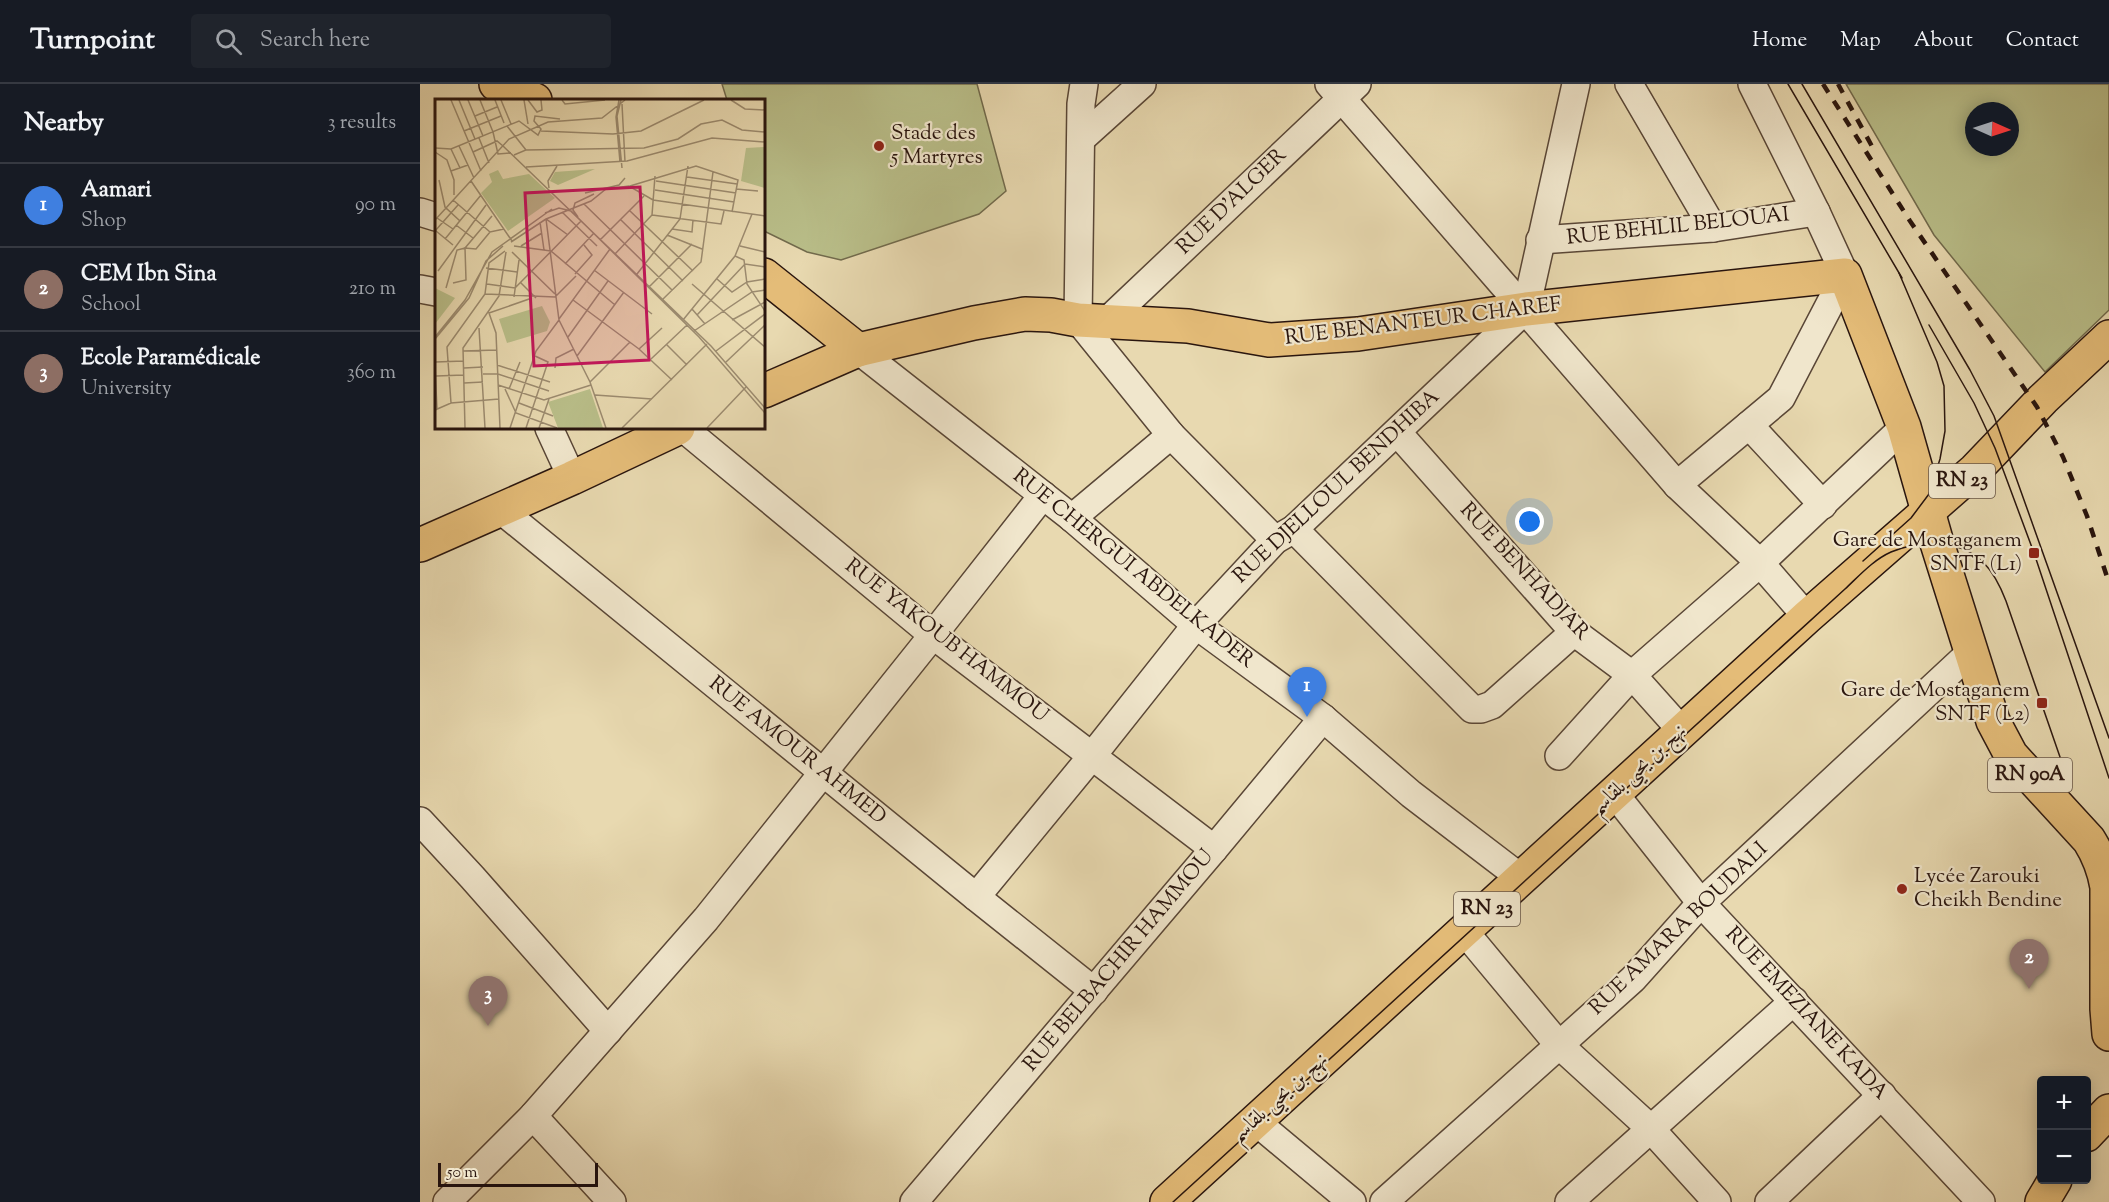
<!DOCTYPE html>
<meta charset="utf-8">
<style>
:root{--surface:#171b24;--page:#20242c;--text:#f1f3f6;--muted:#9ea1a6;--line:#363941;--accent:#b45309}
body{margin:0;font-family:"Sorts Mill Goudy",Amiri,serif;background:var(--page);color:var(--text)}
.controls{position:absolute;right:18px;bottom:18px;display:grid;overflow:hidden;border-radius:6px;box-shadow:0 3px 15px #0003}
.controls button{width:54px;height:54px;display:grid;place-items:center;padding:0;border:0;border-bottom:2px solid var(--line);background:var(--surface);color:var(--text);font:30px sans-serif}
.compass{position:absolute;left:1545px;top:18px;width:54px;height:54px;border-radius:50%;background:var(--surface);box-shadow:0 3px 15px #0003;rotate:93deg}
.scale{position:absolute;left:18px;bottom:15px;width:160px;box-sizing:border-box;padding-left:6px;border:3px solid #29150e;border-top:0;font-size:16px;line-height:21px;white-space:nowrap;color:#29150e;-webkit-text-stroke:4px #f0e6cc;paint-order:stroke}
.you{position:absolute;left:1110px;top:438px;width:21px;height:21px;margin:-15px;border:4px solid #fff;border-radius:50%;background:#1a73e8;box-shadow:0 0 0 9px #1a73e833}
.badge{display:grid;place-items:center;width:39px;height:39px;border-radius:50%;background:var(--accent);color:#fff;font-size:20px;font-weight:700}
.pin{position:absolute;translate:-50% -50px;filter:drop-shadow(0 2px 3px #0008)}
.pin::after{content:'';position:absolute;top:32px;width:21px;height:18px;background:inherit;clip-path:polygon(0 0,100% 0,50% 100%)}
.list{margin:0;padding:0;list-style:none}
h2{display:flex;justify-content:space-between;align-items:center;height:78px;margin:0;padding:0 24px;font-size:26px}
h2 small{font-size:20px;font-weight:400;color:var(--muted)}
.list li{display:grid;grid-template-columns:39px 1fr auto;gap:18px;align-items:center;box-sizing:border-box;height:84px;padding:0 24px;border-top:2px solid var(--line)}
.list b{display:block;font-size:22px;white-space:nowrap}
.list p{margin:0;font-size:20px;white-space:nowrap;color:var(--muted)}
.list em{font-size:20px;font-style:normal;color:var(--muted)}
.icon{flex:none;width:33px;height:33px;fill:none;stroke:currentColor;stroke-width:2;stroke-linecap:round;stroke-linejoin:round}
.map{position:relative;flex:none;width:1689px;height:1118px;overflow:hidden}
header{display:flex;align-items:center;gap:36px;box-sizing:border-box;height:84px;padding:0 30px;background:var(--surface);border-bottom:2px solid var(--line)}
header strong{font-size:28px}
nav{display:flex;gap:33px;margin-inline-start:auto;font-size:21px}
.search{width:420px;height:54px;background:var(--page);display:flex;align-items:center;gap:15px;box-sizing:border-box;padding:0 21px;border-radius:6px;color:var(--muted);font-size:22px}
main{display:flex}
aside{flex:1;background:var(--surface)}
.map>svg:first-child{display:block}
.green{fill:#b9be89;stroke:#716a4c;stroke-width:1.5;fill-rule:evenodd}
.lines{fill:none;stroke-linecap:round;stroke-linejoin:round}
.minor-casing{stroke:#594636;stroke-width:30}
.major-casing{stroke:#29150e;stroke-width:36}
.minor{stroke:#f0e6cc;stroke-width:27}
.major{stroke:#e4bc78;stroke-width:33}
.tram{stroke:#29150e;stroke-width:1.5}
.rail{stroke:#29150e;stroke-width:4.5;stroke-dasharray:10 10;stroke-linecap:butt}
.poi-dot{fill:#8f2418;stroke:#f0e6cc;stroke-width:2}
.labels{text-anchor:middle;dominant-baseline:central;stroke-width:4.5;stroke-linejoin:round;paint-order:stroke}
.shield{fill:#f0e6cc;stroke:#655447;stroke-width:1.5}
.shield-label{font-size:20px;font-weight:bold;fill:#29150e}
.poi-label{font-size:21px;fill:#29150e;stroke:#f0e6cc;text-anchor:start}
.street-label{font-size:21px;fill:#29150e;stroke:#f0e6cc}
.inset-road{fill:none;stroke:#9c8b6f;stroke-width:1.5}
.view{fill:#c2185b;fill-opacity:0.15;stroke:#c2185b;stroke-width:3}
.inset-edge{fill:none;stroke:#29150e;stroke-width:3}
</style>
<header>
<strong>Turnpoint</strong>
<div class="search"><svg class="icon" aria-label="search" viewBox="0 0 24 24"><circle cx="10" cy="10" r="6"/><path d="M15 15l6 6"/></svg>Search here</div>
<nav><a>Home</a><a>Map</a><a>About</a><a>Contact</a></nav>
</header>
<main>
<aside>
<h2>Nearby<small>3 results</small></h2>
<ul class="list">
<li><span class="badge" style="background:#3f7fe0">1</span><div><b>Aamari</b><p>Shop</p></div><em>90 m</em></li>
<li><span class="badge" style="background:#8d6e63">2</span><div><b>CEM Ibn Sina</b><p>School</p></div><em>210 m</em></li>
<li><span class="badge" style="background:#8d6e63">3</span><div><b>Ecole Paramédicale</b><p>University</p></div><em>360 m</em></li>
</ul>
</aside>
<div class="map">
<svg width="1689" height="1118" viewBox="0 0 1689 1118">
<rect width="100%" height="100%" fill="#e8d9b0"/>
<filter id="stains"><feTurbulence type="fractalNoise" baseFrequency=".00333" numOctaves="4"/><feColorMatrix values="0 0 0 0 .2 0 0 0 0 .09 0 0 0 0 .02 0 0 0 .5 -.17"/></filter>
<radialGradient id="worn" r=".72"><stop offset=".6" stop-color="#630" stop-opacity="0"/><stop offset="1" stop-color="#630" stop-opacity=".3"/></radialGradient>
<g class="green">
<path d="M302 0H557L586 107 559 130 421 176 387 168 344 147V16H307Z"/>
<path d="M1426 0H1689V226L1625 288 1514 151ZM1554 27H1590V63H1554Z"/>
</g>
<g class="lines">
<g class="minor-casing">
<g id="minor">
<path d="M664 0 661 20 658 236 751 351 855 456"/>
<path d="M909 0 1257 401 1340 479 1387 533"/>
<path d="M1209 0 1293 144"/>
<path d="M661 55 722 0"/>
<path d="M0 128 16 133"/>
<path d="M1120 156 1293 144 1396 128"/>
<path d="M0 205 16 208"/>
<path d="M1106 225 1156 0"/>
<path d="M687 237 937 0"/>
<path d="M438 266 652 434 776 541 903 634 991 710 1101 794"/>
<path d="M1329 341 1403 421"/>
<path d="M129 344 152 394"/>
<path d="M263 344 513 551 794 765"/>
<path d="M977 348 1154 548 1212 591 1262 647"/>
<path d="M1257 401 1361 314 1425 191 1396 128 1332 0"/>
<path d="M81 426 556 813 674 907"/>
<path d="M652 434 751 351"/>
<path d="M874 445 1052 625H1061L1072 621 1154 548"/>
<path d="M1139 672 1212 591 1340 479 1484 343"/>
<path d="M1194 709 1281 819 1561 1118"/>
<path d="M0 737 52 793 188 947"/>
<path d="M556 813 672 672 776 541 855 456 874 445 1106 225"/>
<path d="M1044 847 1138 960 1230 1044 1297 1118"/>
<path d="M113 1032 192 1118"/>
<path d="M835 1037 932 1118"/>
<path d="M27 1118 113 1032 286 835 513 551 623 411"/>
<path d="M494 1118 794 765 903 634"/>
<path d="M964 1118 1213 895 1281 819 1551 568"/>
<path d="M1149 1118 1374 917"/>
<path d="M1349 1118 1462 1011"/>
</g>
</g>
<g class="major-casing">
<g id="major">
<path d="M76 0 115 16"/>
<path d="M344 191 438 266"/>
<path d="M344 307 438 266 554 239 605 230 631 231 658 236 768 242 849 256 938 250 1106 225 1425 191 1484 343 1517 459 1573 637 1591 671 1669 756C1679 772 1684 785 1687 803V925L1689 950"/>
<path d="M0 461 152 394 258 344"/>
<path d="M1666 1051 1689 1027"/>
<path d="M747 1118 1387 533 1555 386 1623 315 1689 253"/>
<path d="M1622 1118 1635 1096"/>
</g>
</g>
<use href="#minor" class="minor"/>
<use href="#major" class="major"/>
<g class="tram">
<path d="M1368 0 1482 194"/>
<path d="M1382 0 1550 286 1574 332 1689 654"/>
<path d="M1509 241 1554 319 1575 364 1614 469 1689 694"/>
<path d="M1443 477 1491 434 1509 410 1520 375 1525 347 1524 302 1517 278 1479 189"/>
<path d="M753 1118 1425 505C1439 492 1453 476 1471 468 1499 456 1540 455 1563 478 1573 488 1581 504 1586 517L1640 673"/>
</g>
<g class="rail">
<path d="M1403 0 1490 137 1617 323 1643 373 1667 432 1689 499"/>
<path d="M1418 0 1454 66"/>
</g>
</g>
<g class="poi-dot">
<circle cx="459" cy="62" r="6"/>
<rect x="1608" y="463" width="12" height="12" rx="3"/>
<rect x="1616" y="613" width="12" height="12" rx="3"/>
<circle cx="1482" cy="805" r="6"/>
</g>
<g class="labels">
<g class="shield">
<rect x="1509" y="380" width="66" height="34" rx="4.5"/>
<rect x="1568" y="674" width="84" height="34" rx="4.5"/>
<rect x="1034" y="808" width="66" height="34" rx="4.5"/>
</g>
<g class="shield-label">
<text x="1542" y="397">RN 23</text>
<text x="1610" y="691">RN 90A</text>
<text x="1067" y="825">RN 23</text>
</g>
<g class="poi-label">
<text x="471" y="50">Stade des<tspan x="471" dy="24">5 Martyres</tspan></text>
<text x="1602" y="457" text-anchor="end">Gare de Mostaganem<tspan x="1602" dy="24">SNTF (L1)</tspan></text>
<text x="1610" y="607" text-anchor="end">Gare de Mostaganem<tspan x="1610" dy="24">SNTF (L2)</tspan></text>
<text x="1494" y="793">Lycée Zarouki<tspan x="1494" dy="24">Cheikh Bendine</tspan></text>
</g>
<g class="street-label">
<text transform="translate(812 118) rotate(-44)">RUE D'ALGER</text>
<text transform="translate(1258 143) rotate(-6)">RUE BEHLIL BELOUAI</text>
<text transform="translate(1003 238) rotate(-7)">RUE BENANTEUR CHAREF</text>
<text transform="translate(917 403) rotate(-43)">RUE DJELLOUL BENDHIBA</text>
<text transform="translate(713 485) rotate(39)">RUE CHERGUI ABDELKADER</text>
<text transform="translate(1104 488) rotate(47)">RUE BENHADJAR</text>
<text transform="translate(526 557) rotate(38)">RUE YAKOUB HAMMOU</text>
<text transform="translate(377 667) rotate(39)">RUE AMOUR AHMED</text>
<text transform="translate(1219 686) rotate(-43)">نهج بن يحيى بلقاسم</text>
<text transform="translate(1259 845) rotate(-44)">RUE AMARA BOUDALI</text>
<text transform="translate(699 877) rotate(-50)">RUE BELBACHIR HAMMOU</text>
<text transform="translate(1386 930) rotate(47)">RUE EMEZIANE KADA</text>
<text transform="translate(860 1014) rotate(-42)">نهج بن يحيى بلقاسم</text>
</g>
</g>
<g transform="translate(15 15)">
<rect width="330" height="330" fill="#e8d9b0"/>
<path d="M330 48V89L306 82 311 49ZM160 70 123 86 115 82 120 73ZM63 71 68 80 94 75 120 99 73 132 46 94 57 83 54 75ZM0 189 20 199 0 225ZM107 207 115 223 112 232 72 244 64 220ZM155 290 168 329H123L113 303Z" fill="#b9be89"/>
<path class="inset-road" d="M16 1 46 72M24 1 40 40M33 1 48 37M45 1 58 33M60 1 69 24M66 1 76 25M89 1 93 25M93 1 102 13 107 11 106 1M127 1 130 5 170 1M184 1 181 18 185 63M186 1 182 17 187 69M296 1 310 10 330 11M187 5 190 63M40 17 62 8M72 27 91 51 79 56M29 32 66 17M106 32 178 35 206 32 269 1M58 33 63 55 76 54M44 39 54 64M24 47 39 79M68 47 276 247 330 309M0 49 16 50 84 22 103 36 106 30 99 22 100 17 125 20M16 50 25 69M91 51 209 49 243 40 266 25 287 21 307 31 330 33M0 53 12 61 19 81V96M38 53 62 42 68 47M91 68 192 62 277 39 330 43M16 72 33 66M252 78 302 85M4 81 10 108 25 122M36 82 77 142M221 82 301 94M195 87 261 67 303 81 297 113M114 89 113 82 122 67M301 90 323 92M220 91 299 103M150 94 184 86 190 79M18 101 55 133 69 130M149 105 237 191M195 112 258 172M127 113 162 147M110 114 124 109 136 112 264 238 330 314M217 116 286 125 289 112M143 118 138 111 140 104 159 95M2 119 18 130M0 121 74 40 113 23 167 19 190 1M186 121 248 182M105 123 109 151M21 126 38 139M237 130 257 133 258 121M0 132 23 106M1 132 18 146M232 136 267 150M10 140 46 96M165 141 209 97M76 143 111 120 133 136M79 147 116 152M86 147 107 134M305 147 330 153M116 152 180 206M77 153 120 195M180 155 217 116 220 77M300 157 309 161 312 185 330 212M130 165 159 134M51 169 82 173M159 171 217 215M3 172 51 106M140 175 157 156 149 146M202 175 245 120 253 67M282 180 297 193 312 183 330 180M85 183 101 199M18 184 31 181 30 149 41 150 55 133M52 185 80 189 146 122M257 185 330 248M214 188 257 145M11 189 22 151 30 149 57 117M50 195 120 198 141 177M79 198 84 161M138 201 204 250 237 281M227 201 266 163 278 73M257 210 270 225M262 216 310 165 330 168M124 220 175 150M248 221 300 157 317 115M297 221 330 203M44 229 50 329M259 232 317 193 330 191M0 238 30 201 57 153 117 110M133 238 173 182M0 240 34 199 51 162 68 147M231 245 252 266M204 250 227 229M28 252 62 251M281 252 330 215M142 257 189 193M216 260 252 226M0 263 29 262M291 263 330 226M62 266 115 283M0 267 2 310M29 269 48 268M120 269 121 259 139 250M48 275H63L114 292M1 277 29 276M155 283 195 243M29 284 48 283M63 286 109 301 156 286M70 290 81 314 122 329M74 290 85 263M160 296 217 300M16 304 12 248 50 195 54 164 70 152M84 304 118 317M0 311 16 304 64 300M30 329 28 249 64 197 71 153M65 329 61 234 54 214 97 199M75 329 101 252 124 221M91 329 113 263 100 257M104 329 114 300M171 329 155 283 124 221 111 120 156 102 171 90 194 87 218 101 330 117M187 329 272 245M272 329 311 288"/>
<path class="view" d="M205 88 214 261 99 267 90 94Z"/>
<rect width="330" height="330" class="inset-edge"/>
</g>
<rect width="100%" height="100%" filter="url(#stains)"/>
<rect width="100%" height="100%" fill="url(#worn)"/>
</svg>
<div class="controls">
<button>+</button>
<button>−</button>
</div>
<svg class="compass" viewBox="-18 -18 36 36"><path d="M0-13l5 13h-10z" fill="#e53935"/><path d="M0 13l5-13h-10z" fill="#9ea1a6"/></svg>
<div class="scale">50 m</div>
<div class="you"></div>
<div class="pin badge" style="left:887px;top:633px;background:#3f7fe0">1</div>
<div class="pin badge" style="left:1609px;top:905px;background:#8d6e63">2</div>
<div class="pin badge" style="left:68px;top:942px;background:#8d6e63">3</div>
</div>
</main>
